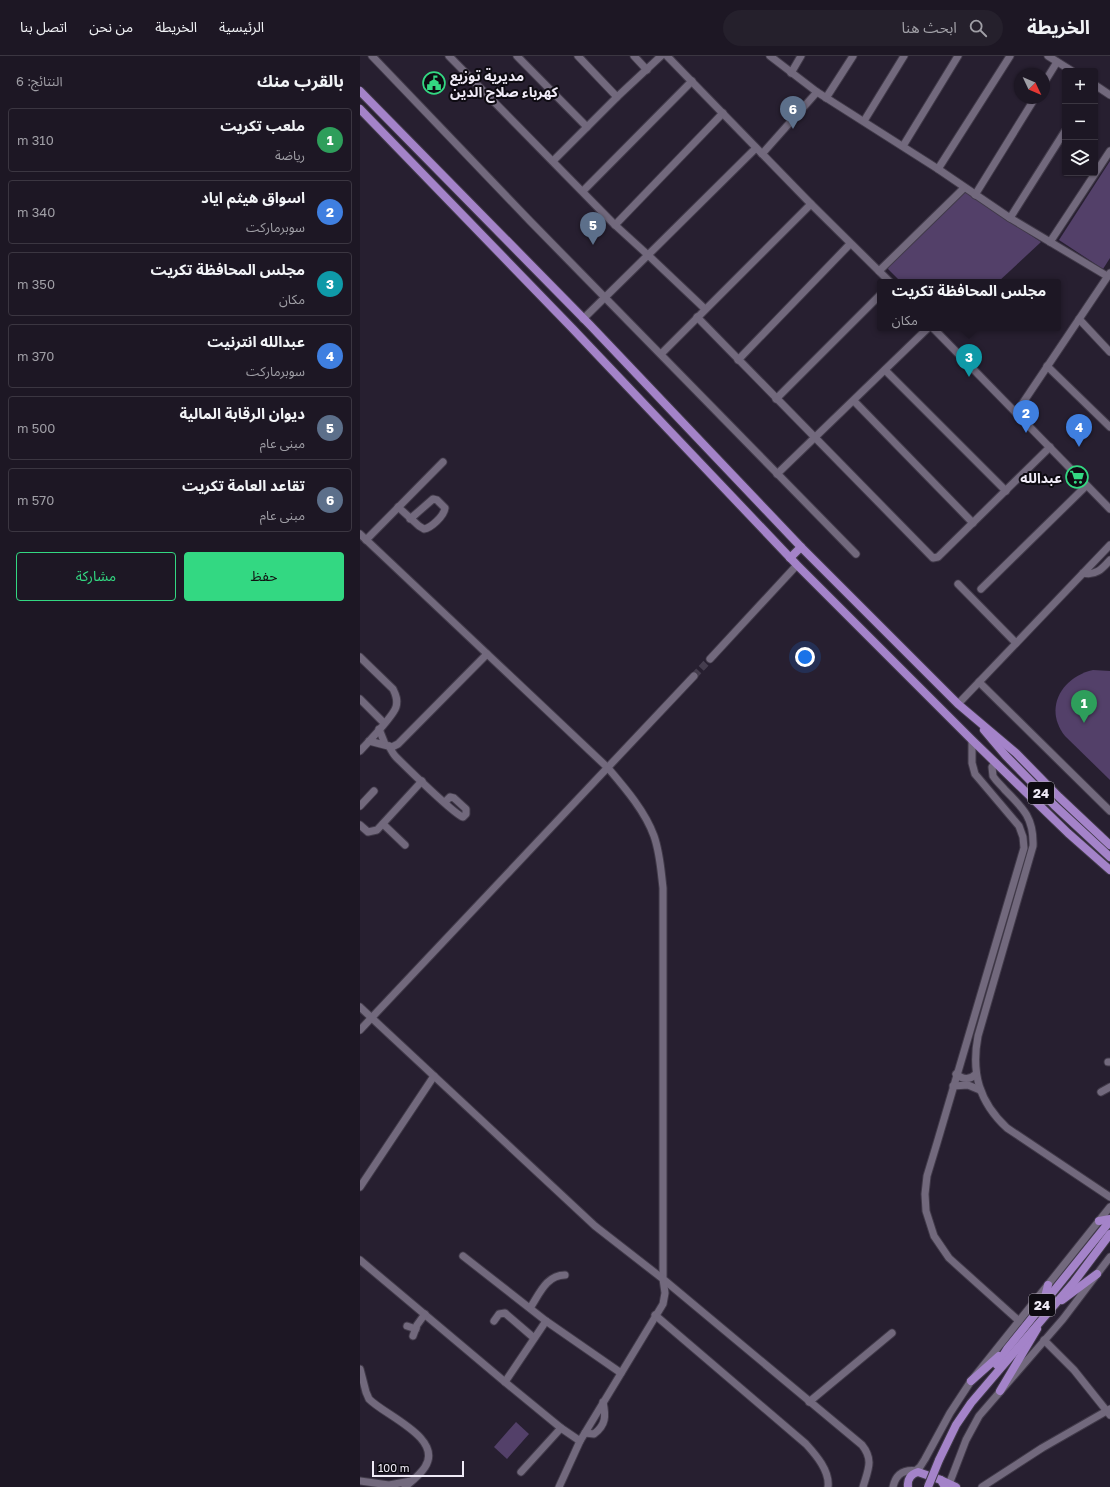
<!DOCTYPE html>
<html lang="ar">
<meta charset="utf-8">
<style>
:root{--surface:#1d1724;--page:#25202c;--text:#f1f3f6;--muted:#a09fa6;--line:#3b3641;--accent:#33d882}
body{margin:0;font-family:"Golos Text","Noto Sans Arabic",sans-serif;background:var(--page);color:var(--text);direction:rtl}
.controls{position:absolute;right:12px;top:12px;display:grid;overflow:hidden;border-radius:4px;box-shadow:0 1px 3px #0004}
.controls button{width:36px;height:36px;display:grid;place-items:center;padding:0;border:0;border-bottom:1px solid var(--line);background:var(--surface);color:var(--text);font:20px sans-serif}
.compass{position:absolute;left:654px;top:12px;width:36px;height:36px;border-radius:50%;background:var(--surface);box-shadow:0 1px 3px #0004;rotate:134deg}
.scale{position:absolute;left:12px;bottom:10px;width:92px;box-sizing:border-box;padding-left:4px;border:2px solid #efeaf6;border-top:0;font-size:11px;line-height:14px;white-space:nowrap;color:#efeaf6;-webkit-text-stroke:3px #0e0b12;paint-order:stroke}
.you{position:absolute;left:445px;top:601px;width:14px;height:14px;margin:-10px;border:3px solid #fff;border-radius:50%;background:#1a73e8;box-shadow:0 0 0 6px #1a73e833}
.badge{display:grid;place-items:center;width:26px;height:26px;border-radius:50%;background:var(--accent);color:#fff;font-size:13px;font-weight:700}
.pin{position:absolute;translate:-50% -33px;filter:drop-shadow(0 1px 2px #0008)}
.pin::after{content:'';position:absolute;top:21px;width:14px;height:12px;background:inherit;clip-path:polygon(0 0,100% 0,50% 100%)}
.popup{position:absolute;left:517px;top:223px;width:184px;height:52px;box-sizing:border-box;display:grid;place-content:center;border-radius:4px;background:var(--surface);filter:drop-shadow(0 1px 3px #0005);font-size:13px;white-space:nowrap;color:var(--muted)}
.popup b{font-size:15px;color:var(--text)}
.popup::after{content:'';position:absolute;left:50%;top:100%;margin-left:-8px;border:8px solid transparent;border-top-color:var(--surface)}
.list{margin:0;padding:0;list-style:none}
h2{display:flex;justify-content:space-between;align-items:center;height:52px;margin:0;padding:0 16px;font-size:17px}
h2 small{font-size:13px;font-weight:400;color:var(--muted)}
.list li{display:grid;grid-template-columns:26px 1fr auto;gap:12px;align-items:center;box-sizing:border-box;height:64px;margin:0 8px 8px;padding:0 8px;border:1px solid var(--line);border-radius:4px}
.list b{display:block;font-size:15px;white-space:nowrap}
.list p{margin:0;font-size:13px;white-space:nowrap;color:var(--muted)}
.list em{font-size:13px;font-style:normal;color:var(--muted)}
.actions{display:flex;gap:8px;padding:12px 16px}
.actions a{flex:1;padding:9px 0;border:1px solid var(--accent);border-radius:4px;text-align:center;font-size:14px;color:var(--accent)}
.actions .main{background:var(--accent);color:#111}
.icon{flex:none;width:22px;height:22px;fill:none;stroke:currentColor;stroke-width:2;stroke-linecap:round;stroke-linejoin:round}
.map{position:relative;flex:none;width:750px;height:1431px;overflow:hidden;direction:ltr}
header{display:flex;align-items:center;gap:24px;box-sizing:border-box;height:56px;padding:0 20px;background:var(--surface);border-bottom:1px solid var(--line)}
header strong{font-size:19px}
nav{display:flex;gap:22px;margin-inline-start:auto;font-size:14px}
.search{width:280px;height:36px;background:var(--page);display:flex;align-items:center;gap:10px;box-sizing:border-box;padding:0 14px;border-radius:22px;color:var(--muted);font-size:15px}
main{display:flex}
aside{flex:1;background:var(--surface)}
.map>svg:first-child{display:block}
.green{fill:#534069}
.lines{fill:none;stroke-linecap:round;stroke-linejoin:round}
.minor-tunnel{stroke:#453d4e;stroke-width:7;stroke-dasharray:7 3.5;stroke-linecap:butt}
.minor-casing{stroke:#413a49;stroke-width:9}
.major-casing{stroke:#413a49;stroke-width:10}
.minor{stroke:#72697d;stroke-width:7}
.major{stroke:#a483c9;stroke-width:8}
.major-bridge-casing{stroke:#413a49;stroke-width:10;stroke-linecap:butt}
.major-bridge{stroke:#a483c9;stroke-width:8}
.labels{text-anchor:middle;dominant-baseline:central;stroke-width:4;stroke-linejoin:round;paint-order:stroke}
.shield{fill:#0e0b12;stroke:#aca7b2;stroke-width:1}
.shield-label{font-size:13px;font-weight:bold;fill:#efeaf6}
.poi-label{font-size:14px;font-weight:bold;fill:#efeaf6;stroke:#0e0b12;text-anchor:start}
</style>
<header>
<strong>الخريطة</strong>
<div class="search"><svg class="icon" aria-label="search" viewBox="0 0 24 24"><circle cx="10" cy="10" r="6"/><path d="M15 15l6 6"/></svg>ابحث هنا</div>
<nav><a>الرئيسية</a><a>الخريطة</a><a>من نحن</a><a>اتصل بنا</a></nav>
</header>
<main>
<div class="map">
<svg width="750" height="1431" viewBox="0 0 750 1431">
<rect width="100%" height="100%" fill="#271f30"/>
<g class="green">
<path d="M750 105V202L743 213 699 184Z"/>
<path d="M605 136 681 186 638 226H541L528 213 529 210 602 137Z"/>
<path d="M733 614 750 615V724L705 680C683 652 702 621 733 614Z"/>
<path d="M156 1366 169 1378 147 1403 134 1391Z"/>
</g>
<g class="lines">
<path class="minor-tunnel" d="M334 620 350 603"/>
<g class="minor-casing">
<g id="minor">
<path d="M12 0 170 165 496 498"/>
<path d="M89 0 255 169 288 199 396 92"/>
<path d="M157 0 227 71"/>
<path d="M218 0 257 41"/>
<path d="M274 0 287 14"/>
<path d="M307 0 451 148 530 226"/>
<path d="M410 0 457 36 578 113 650 162 747 220"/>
<path d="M688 0 712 15"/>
<path d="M431 17 441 0"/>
<path d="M684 27 697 6"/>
<path d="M735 29 750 39"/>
<path d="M466 42 493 0"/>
<path d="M504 65 544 0"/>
<path d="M543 90 598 0"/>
<path d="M402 98 457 36"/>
<path d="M193 105 257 41 301 0"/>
<path d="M578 113 650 0"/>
<path d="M223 135 332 25"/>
<path d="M615 139 675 42"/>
<path d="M650 162 705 75"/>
<path d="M255 169 363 57"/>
<path d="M690 186 750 95"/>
<path d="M519 215 604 132"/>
<path d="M337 261 573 502 578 501 690 391"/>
<path d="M223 263 288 199 345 253"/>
<path d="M719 263 750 296"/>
<path d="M573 272 750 453"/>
<path d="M301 298 451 148"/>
<path d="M378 304 490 188"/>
<path d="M687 310 750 371"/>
<path d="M525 314 646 435"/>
<path d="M416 343 520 239"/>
<path d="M494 345 613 467"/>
<path d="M656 357 750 217"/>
<path d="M417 418 568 272"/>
<path d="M38 451 59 470 64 473C71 472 84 460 85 452L77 444 73 443 50 463"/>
<path d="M0 478 248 712C265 732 285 755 294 780 300 797 301 815 303 832V1223L502 1389C514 1404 508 1414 503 1431"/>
<path d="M6 484 83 406"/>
<path d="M723 517C736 520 742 513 750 504"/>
<path d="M598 528 656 587"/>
<path d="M621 533 726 430"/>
<path d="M0 601 33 633C36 639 38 644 36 651 33 661 8 686 0 695"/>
<path d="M350 603 437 509"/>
<path d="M619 626 750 755"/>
<path d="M0 643 24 667"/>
<path d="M598 648 750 489"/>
<path d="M19 673 25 688"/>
<path d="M612 684V707L615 718 659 770 663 781 664 792 577 1087 567 1120 565 1138 566 1155 574 1180 589 1202 659 1265"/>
<path d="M9 685 32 691 38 688 127 598"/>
<path d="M29 690C31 694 33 698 36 701 45 710 95 759 103 761L106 758V753L94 742 90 741 85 746"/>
<path d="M635 706 632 711 633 720C636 725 641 729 645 734 663 752 674 762 673 790L618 980C611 1017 619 1046 647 1072L750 1141"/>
<path d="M0 750 14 735"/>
<path d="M23 768 45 789"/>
<path d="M0 769 8 776 17 774 62 725"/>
<path d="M0 951 235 1170 303 1223 305 1237 303 1248 220 1385 199 1431"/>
<path d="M0 974 334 620"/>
<path d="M748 1006H750"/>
<path d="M596 1018C603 1024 610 1024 616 1018"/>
<path d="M593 1030 608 1029 620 1034"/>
<path d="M741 1036 750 1031"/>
<path d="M0 1131 74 1020"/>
<path d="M103 1200 186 1265 261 1317"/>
<path d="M0 1204 145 1326 201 1372 220 1385"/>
<path d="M170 1252C179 1239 186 1219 205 1219"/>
<path d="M295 1259 446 1388C456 1399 470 1415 468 1431"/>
<path d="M134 1265 139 1258 145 1257 174 1282"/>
<path d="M47 1270 56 1273"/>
<path d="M53 1280 57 1269 65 1258"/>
<path d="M684 1284 714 1314 750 1359"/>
<path d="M0 1313 6 1336 9 1343C24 1359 84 1382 65 1411 60 1419 52 1425 45 1431"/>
<path d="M145 1326 186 1265"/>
<path d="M449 1346 532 1277"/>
<path d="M225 1377 234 1378C246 1369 246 1360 243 1346"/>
<path d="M161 1416 201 1372"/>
<path d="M552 1418 560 1411 565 1403 590 1357 611 1325 750 1151"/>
<path d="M0 1425 29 1429 51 1425"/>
<path d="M533 1431C536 1417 545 1413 558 1415"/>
<path d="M588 1431 606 1384 619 1360 703 1263 750 1201"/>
<path d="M622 1431 682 1392 750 1353"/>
</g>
</g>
<g class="major-casing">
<g id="major">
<path d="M0 35 230 269 441 491 598 648 656 697 699 741 750 789"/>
<path d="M0 53 212 272 437 509 612 684 708 777 750 814"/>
<path d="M430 502 441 491"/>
<path d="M624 674 646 700 694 749 750 801"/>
<path d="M739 1165 750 1163"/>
<path d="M702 1244 737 1218"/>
<path d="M684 1245 688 1229"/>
<path d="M637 1309 647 1293 750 1165"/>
<path d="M611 1325 639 1300"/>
<path d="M640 1335 677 1273"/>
<path d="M579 1404 596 1369 611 1347 714 1226 750 1178"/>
<path d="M581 1424 596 1431"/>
<path d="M548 1431C547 1423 551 1418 558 1416L581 1424 585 1431"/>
</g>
</g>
<use href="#minor" class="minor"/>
<use href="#major" class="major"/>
<g class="major-bridge-casing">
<path id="major-bridge" d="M568 1431 579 1404"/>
</g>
<use href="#major-bridge" class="major-bridge"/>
</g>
<defs>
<g id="civic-ring" transform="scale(1.15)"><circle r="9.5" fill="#0e0b12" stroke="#33d882" stroke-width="1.5"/><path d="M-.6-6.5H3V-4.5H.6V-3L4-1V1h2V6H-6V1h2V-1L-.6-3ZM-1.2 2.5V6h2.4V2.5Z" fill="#33d882"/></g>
<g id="supermarket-ring" transform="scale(1.15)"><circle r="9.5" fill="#0e0b12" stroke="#33d882" stroke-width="1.5"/><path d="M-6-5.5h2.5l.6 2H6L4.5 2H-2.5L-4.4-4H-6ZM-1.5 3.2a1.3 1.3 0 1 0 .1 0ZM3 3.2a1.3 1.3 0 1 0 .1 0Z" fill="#33d882"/></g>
</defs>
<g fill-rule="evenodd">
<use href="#civic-ring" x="74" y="27"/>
<use href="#supermarket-ring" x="717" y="421"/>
</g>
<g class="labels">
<g class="shield">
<rect x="668" y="726" width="26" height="22" rx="3"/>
<rect x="669" y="1238" width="26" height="22" rx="3"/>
</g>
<g class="shield-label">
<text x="681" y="737">24</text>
<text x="682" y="1249">24</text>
</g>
<g class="poi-label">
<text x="90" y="19">مديرية توزيع<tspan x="90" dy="16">كهرباء صلاح الدين</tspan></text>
<text x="702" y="421" text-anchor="end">عبدالله</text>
</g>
</g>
</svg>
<div class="controls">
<button>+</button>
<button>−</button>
<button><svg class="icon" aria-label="layers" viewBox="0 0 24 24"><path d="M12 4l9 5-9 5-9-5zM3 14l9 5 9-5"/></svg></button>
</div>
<svg class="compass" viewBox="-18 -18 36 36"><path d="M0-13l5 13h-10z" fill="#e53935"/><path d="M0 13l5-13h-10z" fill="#a09fa6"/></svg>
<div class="scale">100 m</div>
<div class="you"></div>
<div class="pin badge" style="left:724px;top:667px;background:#2e9e5b">1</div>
<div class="pin badge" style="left:666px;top:377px;background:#3f7fe0">2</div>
<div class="pin badge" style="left:609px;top:321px;background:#0f9aa8">3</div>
<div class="popup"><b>مجلس المحافظة تكريت</b>مكان</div>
<div class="pin badge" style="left:719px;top:391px;background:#3f7fe0">4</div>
<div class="pin badge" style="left:233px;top:189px;background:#5c6f8a">5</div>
<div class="pin badge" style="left:433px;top:73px;background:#5c6f8a">6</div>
</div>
<aside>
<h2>بالقرب منك<small>النتائج: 6</small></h2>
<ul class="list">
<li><span class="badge" style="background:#2e9e5b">1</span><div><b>ملعب تكريت</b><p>رياضة</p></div><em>310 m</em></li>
<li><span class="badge" style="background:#3f7fe0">2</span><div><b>اسواق هيثم اياد</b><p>سوبرماركت</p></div><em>340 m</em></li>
<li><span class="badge" style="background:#0f9aa8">3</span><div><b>مجلس المحافظة تكريت</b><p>مكان</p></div><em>350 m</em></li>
<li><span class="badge" style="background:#3f7fe0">4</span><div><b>عبدالله انترنيت</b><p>سوبرماركت</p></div><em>370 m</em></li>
<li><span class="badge" style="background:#5c6f8a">5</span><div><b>ديوان الرقابة المالية</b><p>مبنى عام</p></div><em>500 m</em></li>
<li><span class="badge" style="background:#5c6f8a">6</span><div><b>تقاعد العامة تكريت</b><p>مبنى عام</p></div><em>570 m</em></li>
</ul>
<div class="actions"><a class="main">حفظ</a><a>مشاركة</a></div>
</aside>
</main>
